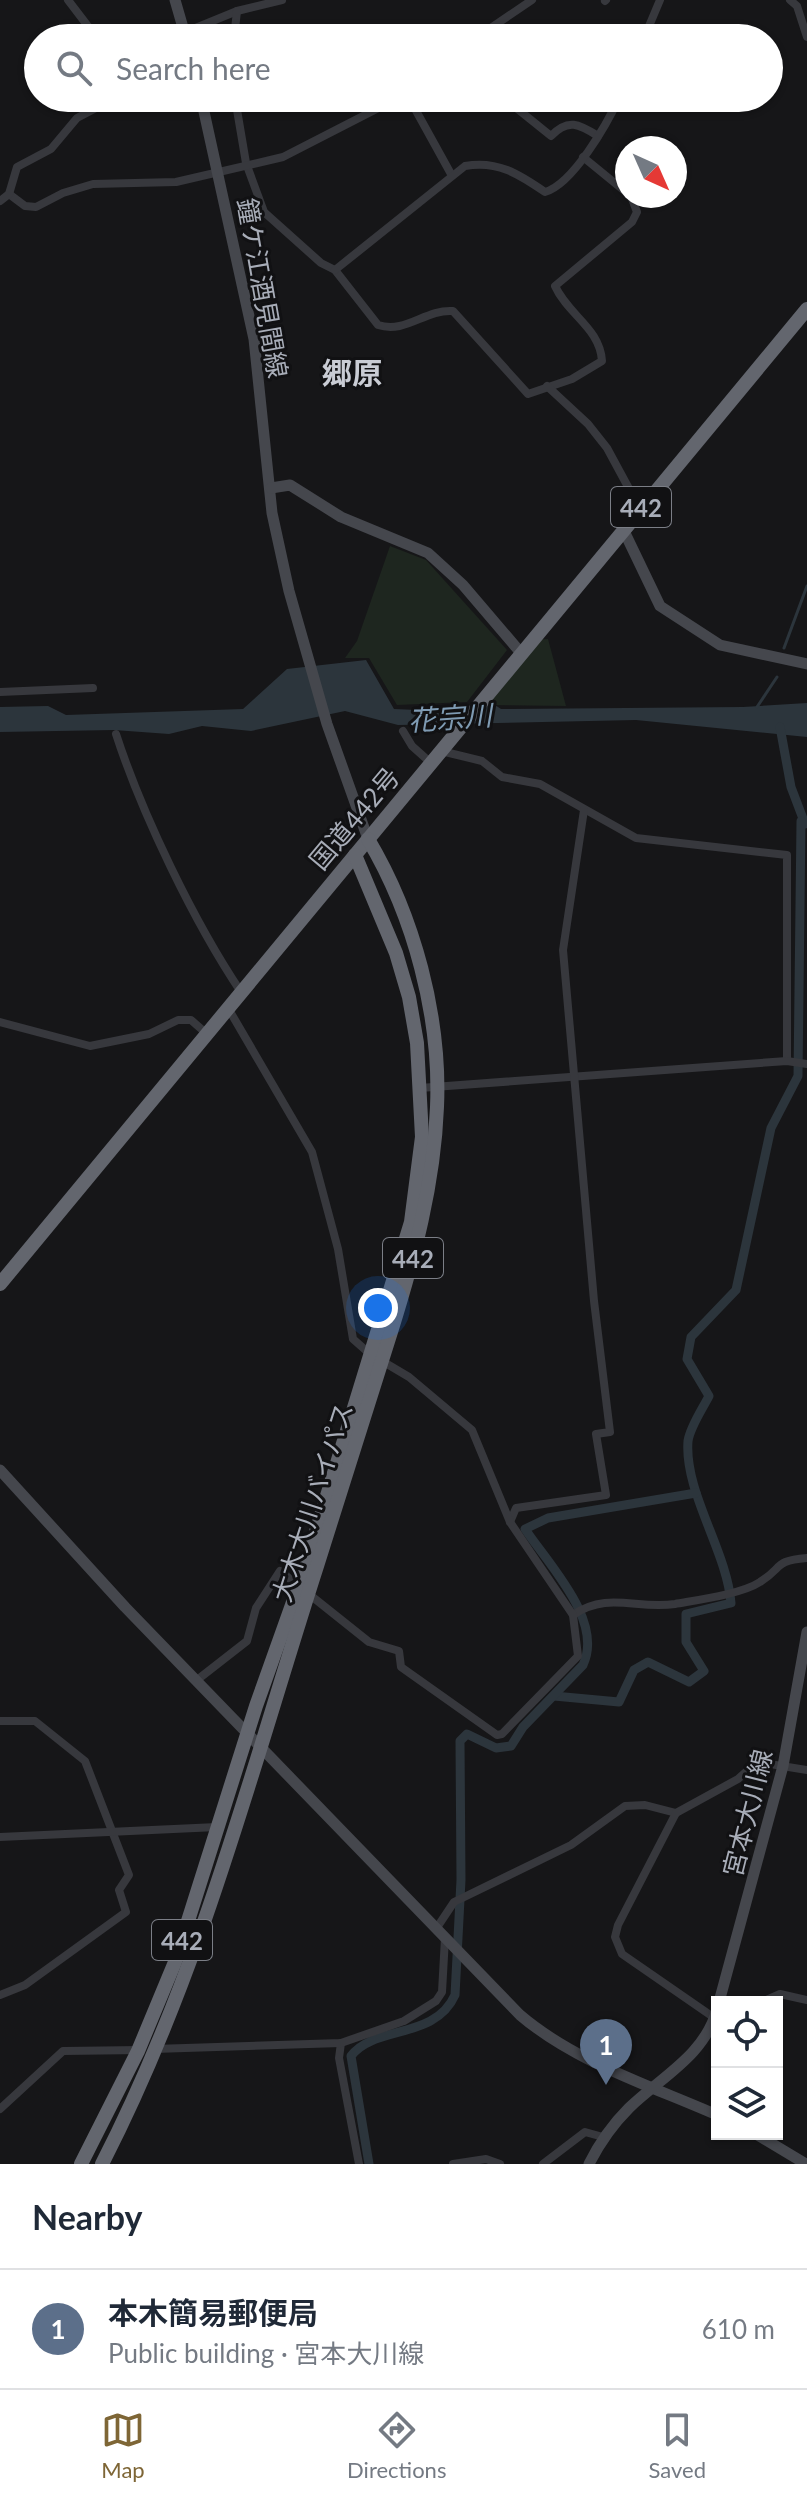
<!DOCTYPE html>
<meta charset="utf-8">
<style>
:root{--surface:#fff;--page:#f2f2f3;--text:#1f2937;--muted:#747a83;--line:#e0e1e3;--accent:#7e6636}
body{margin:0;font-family:Lato,"Noto Sans JP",sans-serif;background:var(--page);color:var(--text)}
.controls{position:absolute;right:24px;bottom:24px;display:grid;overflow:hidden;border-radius:0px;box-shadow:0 2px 6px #0004}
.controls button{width:72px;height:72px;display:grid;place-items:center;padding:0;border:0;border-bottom:2px solid var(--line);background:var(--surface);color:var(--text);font:40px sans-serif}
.compass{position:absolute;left:615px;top:136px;width:72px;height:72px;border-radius:50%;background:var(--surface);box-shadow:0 2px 6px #0004;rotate:135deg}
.you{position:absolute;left:378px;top:1308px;width:28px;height:28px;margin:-20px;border:6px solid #fff;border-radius:50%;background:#1a73e8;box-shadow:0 0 0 12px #1a73e833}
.badge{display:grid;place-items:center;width:52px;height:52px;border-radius:50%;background:var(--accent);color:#fff;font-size:26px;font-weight:700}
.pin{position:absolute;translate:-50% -66px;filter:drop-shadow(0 2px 4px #0008)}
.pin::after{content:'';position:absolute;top:42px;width:28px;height:24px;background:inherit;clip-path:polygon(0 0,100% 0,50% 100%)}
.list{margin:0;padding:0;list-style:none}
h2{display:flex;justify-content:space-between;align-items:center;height:104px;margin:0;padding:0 32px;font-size:34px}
h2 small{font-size:26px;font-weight:400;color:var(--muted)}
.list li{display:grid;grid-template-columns:52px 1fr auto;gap:24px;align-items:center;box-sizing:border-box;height:120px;padding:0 32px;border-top:2px solid var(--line)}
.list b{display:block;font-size:30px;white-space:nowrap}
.list p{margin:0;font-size:26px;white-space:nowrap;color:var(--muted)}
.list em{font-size:26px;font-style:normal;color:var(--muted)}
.icon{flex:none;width:44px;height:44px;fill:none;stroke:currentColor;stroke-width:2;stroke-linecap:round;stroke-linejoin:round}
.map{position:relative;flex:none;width:807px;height:2164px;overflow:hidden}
.search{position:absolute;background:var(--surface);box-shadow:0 2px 6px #0004;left:24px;right:24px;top:24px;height:88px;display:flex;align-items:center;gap:20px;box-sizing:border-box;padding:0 28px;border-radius:44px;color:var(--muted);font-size:30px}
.sheet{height:224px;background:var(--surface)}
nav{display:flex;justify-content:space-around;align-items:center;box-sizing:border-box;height:112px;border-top:2px solid var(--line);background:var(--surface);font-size:22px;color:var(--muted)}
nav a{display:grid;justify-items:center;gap:4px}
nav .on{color:var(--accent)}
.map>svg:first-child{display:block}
.green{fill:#1e261f}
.water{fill:#2c353c}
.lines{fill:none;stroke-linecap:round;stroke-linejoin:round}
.stream{stroke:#2c353c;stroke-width:3}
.canal{stroke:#2c353c;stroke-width:9}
.street{stroke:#37383d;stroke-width:8}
.secondary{stroke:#45474d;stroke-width:11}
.highway{stroke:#63666e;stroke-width:14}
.labels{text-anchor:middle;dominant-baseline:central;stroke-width:6;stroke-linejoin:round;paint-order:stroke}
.shield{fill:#111113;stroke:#7b7e86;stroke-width:2}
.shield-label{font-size:24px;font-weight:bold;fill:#a8adb8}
.street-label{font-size:26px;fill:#a8adb8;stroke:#111113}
.water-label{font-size:28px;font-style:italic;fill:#7f9bb3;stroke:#111113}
.quarter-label{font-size:30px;font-weight:bold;fill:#c9ccd4;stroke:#111113}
</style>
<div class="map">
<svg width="807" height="2164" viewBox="0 0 807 2164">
<rect width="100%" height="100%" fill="#161618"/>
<g class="green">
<path d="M390 546 426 560 507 650 467 702 397 705 369 658H345L357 641Z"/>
<path d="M548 639 566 706 485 705 531 640Z"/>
</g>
<path class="water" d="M366 660 394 709 439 711 495 705 501 709 743 707 807 703V737L636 720 398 725 345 711 251 731 202 726 169 734 114 730 0 732V707L48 706 66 715 243 709 287 669Z"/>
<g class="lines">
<g class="stream">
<path d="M784 648 807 586"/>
<path d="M757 707 777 677"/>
</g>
<g class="canal">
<path d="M780 727 791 787 805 824"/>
<path d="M554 1696 619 1702 634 1670 648 1662 689 1682 704 1671 686 1642V1614L731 1603C727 1551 684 1492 688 1441 690 1427 703 1408 709 1396L687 1359 691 1337 736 1290 771 1128 798 1076 801 821"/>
<path d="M369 2164 351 2056C374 2025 435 2040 455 1995L461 1880 460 1741 467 1734 496 1748 511 1746 523 1727 583 1665C604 1621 549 1565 525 1529L548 1518 696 1493"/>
</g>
<g class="street">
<path d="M68 0 97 38"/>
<path d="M790 0 797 6 807 37"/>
<path d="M605 1 606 0"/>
<path d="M171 38 237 11 282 0"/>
<path d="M234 38 237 11"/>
<path d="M476 38 532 0"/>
<path d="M644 38 660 0"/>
<path d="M235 98 246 163 264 212 321 263 335 270 378 325C406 334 425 309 453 311L528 394 572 379 602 361C600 328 568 315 555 286L632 222 637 212 631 196"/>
<path d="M409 98 451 174"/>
<path d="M504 98 551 136C568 118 579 124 598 136"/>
<path d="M583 157 627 193"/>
<path d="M9 194 25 206 36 207 63 193 93 184 176 182 283 157 398 98"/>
<path d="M0 201 9 194 17 167 51 149 77 118 115 98"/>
<path d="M335 270 465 166C497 160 519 174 545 192 573 184 607 124 619 98"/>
<path d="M547 386 588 424 607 448 640 509"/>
<path d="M0 692 93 688"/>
<path d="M403 731 412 746 431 763"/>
<path d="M116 734C142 814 194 922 241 992"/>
<path d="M441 751 482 761 502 777 540 784 636 838 787 855V1061"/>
<path d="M228 1008 312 1152 338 1249 353 1339 370 1354"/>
<path d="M0 1022 90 1046 149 1034 178 1020H191L207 1034"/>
<path d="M420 1088 787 1061 807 1064"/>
<path d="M510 1522 516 1508 606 1495 596 1434 610 1432 594 1301 563 950 584 810"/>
<path d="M573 1615C608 1591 637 1610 675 1604 697 1600 742 1594 760 1582 784 1567 773 1561 807 1558"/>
<path d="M197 1680 247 1641 256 1608 280 1571 369 1642 399 1651 401 1667 497 1735 502 1734 578 1656 573 1615 510 1522 472 1430 409 1377 382 1361"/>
<path d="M0 1721H35L85 1761 129 1875 119 1890 126 1912 25 1985 0 1995"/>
<path d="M0 1837 217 1827"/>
<path d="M436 1929 454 1902 571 1845 625 1806 645 1805 676 1813"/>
<path d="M762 2002 780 1994 807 2000"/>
<path d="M716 2019 622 1954 615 1937 618 1925 676 1813 738 1779 757 1762 807 1770"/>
<path d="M341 2043 339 2058 359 2164"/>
<path d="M154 2049 341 2043 404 2021 436 2001 442 1992 445 1938"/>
<path d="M0 2109 63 2051 141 2050"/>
<path d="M453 2164 486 2159 500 2164"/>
<path d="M543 2164 585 2132 603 2137"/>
</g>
<g class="secondary">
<path d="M175 0 186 38"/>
<path d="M201 98 254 339 272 513 289 591 327 724 368 839"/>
<path d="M271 488 290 485 341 517 428 553 463 585 521 653"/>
<path d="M623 529 660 606 720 645 807 664"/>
<path d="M0 1470 125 1607 520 2015C575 2062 651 2086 717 2115"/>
<path d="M719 2002 783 1766 807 1632"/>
<path d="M756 2134 806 2164"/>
<path d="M589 2164C600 2142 612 2125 629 2108 661 2077 704 2056 717 2010"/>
</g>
<g class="highway">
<path d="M0 1284 807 309"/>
<path d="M81 2164 138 2051 175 1962 256 1706 303 1574 411 1222 422 1137 417 1043 409 997 396 953 355 855"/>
<path d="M102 2164C201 1971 251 1771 317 1566 342 1488 367 1410 391 1332 414 1258 434 1185 437 1107 441 1017 414 916 368 839"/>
</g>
</g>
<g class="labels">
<g class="shield">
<rect x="611" y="487" width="60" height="40" rx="6"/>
<rect x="383" y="1238" width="60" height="40" rx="6"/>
<rect x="152" y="1920" width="60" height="40" rx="6"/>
</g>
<g class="shield-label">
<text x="641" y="507">442</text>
<text x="413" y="1258">442</text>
<text x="182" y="1940">442</text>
</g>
<g class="street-label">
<text transform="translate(263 288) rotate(80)">鐘ケ江酒見間線</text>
<text transform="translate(354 818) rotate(-50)">国道442号</text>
<text transform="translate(312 1502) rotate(-72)">大木大川バイパス</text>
<text transform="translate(747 1813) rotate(-76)">宮本大川線</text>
</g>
<g class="water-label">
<text transform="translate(450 717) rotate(-4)">花宗川</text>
</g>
<g class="quarter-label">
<text x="352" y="372">郷原</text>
</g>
</g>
</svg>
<div class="controls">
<button><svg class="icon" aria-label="locate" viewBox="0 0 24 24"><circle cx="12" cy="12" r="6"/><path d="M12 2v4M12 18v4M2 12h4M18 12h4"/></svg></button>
<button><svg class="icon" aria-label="layers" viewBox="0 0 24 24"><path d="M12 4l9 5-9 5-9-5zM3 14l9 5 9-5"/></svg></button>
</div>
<svg class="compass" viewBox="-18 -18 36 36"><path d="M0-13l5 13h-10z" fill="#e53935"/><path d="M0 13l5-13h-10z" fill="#747a83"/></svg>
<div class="you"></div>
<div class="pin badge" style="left:606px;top:2085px;background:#5c6f8a">1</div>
<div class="search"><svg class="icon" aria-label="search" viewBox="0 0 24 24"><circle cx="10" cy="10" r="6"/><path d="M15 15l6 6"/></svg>Search here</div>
</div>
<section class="sheet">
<h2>Nearby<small></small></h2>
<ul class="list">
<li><span class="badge" style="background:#5c6f8a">1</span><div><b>本木簡易郵便局</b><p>Public building · 宮本大川線</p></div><em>610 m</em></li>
</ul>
</section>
<nav>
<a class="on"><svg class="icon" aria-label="map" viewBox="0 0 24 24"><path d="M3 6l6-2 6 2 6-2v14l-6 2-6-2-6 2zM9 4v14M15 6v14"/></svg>Map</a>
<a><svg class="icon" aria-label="directions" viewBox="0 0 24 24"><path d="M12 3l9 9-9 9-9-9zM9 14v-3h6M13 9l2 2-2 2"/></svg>Directions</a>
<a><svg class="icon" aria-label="saved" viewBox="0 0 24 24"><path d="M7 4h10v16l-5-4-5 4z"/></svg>Saved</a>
</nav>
